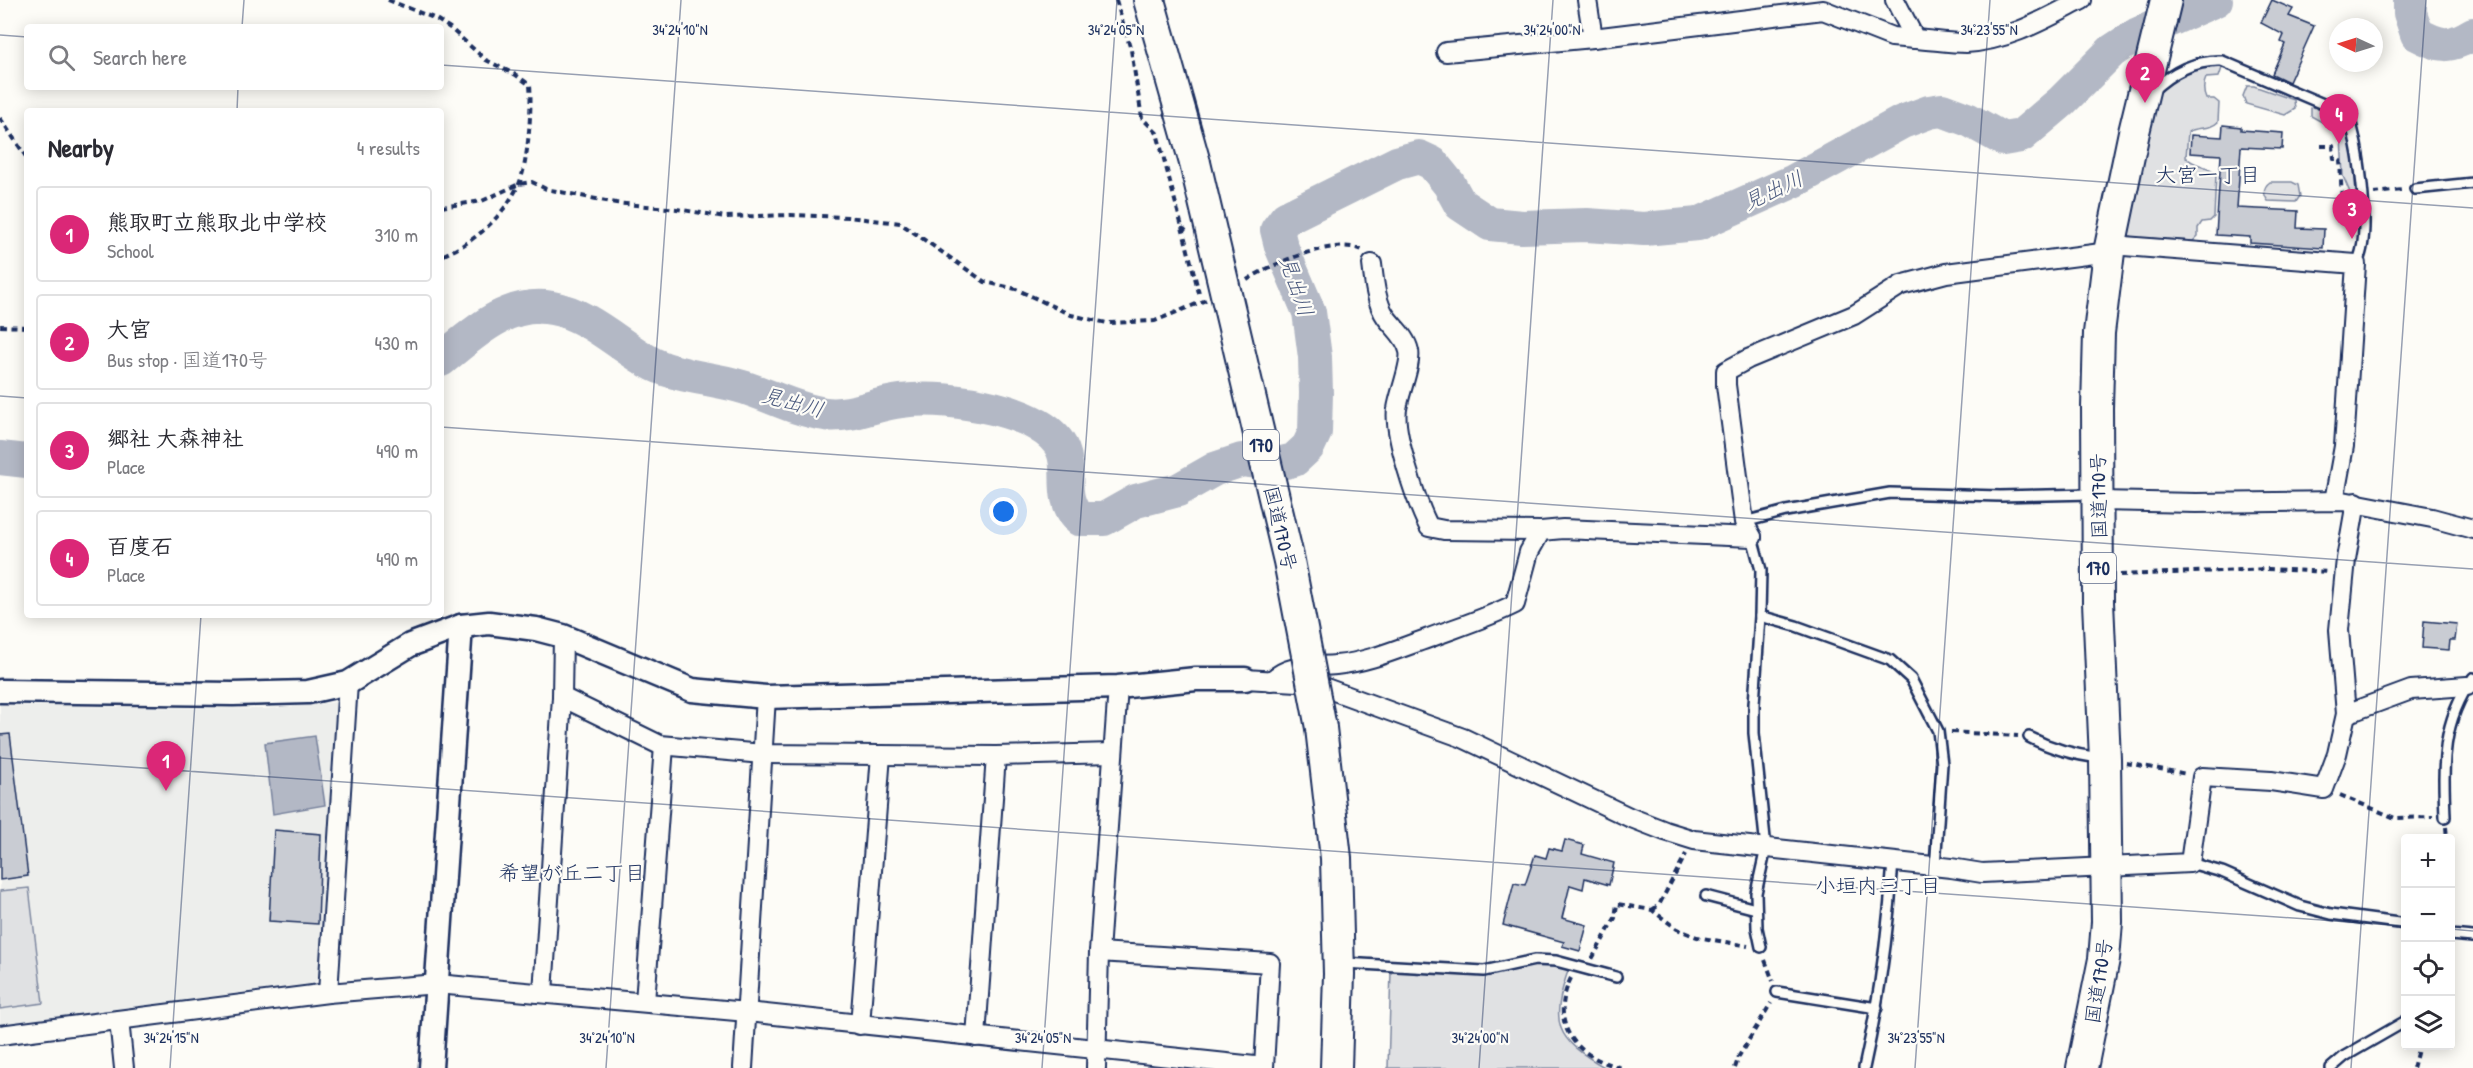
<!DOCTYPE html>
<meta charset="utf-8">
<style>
:root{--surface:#fff;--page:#f7f7f7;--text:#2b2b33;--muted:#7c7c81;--line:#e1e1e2;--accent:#db2777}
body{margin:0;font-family:"Patrick Hand","Klee One",sans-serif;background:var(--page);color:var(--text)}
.controls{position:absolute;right:18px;bottom:18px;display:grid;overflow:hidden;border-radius:6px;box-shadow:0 3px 15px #0003}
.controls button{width:54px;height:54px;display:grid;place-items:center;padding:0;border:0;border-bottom:2px solid var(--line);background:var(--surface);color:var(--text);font:30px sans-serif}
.compass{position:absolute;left:2329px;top:18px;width:54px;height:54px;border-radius:50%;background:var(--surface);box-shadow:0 3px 15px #0003;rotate:274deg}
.you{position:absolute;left:1004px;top:512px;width:21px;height:21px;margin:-15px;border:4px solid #fff;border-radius:50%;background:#1a73e8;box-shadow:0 0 0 9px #1a73e833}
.badge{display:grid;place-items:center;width:39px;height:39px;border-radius:50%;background:var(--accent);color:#fff;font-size:20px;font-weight:700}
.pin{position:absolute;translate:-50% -50px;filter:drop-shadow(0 2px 3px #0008)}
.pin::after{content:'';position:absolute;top:32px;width:21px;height:18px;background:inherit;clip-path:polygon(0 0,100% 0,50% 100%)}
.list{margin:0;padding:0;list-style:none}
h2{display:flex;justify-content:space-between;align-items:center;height:78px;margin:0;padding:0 24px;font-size:26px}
h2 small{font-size:20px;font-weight:400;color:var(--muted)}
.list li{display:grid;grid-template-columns:39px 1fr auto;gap:18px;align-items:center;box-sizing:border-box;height:96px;margin:0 12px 12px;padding:0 12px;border:2px solid var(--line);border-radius:6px}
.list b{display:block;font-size:22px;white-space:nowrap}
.list p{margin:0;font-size:20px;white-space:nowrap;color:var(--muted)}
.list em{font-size:20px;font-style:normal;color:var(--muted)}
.icon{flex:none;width:33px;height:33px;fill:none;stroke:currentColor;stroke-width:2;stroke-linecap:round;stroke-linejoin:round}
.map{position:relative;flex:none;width:2473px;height:1068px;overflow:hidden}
.search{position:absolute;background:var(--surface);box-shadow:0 3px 15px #0003;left:24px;top:24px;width:420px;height:66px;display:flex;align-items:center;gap:15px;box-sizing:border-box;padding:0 21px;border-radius:6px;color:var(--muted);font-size:22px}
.panel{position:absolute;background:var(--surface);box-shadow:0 3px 15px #0003;left:24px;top:108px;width:420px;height:510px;border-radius:6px}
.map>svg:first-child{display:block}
.built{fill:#edeeec}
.green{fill:#e0e1e3;stroke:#7e88a0;stroke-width:1.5}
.water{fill:#b3b8c5;stroke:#76819c;stroke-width:1.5}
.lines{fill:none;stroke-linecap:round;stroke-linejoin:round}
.river{stroke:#b3b8c5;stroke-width:34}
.building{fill:#c9ccd3;stroke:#1b2f5e;stroke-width:1.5}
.service-casing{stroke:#1b2f5e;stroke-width:14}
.minor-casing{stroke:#1b2f5e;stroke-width:22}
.tertiary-casing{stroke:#1b2f5e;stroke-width:27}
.trunk-casing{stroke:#1b2f5e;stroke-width:34}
.path{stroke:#1b2f5e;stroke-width:4;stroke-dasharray:6 4.5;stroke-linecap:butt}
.service{stroke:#fdfcf7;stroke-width:9}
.minor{stroke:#fdfcf7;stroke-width:18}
.tertiary{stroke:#fdfcf7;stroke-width:22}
.trunk{stroke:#fdfcf7;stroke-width:30}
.trunk-bridge-casing{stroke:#1b2f5e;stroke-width:34;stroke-linecap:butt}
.trunk-bridge{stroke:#fdfcf7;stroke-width:30}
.ticks{fill:none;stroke:#1b2f5e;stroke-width:1.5;stroke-opacity:0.45}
.labels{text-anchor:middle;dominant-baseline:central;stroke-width:4.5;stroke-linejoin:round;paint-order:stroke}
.shield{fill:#fdfcf7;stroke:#5f6c8c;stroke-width:1.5}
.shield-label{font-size:18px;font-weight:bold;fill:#1b2f5e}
.street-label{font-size:20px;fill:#1b2f5e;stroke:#fdfcf7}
.neighbourhood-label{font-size:21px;fill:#1b2f5e;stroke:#fdfcf7}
.water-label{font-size:21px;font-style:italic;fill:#49587d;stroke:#fdfcf7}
.ticks-label{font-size:15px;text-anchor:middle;fill:#1b2f5e;stroke:#fdfcf7;stroke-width:4.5;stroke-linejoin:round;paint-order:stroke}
</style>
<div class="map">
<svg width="2473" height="1068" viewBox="0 0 2473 1068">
<rect width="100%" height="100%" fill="#fdfcf7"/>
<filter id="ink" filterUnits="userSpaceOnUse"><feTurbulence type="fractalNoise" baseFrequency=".0167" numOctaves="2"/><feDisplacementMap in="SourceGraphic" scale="12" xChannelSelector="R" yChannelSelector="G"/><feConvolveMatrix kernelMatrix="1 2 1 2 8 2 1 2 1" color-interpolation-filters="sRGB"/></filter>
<g filter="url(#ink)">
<path class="built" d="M336 702 339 705 322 971 315 983 0 1024V705L263 709Z"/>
<g class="green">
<path d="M2207 65 2220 66 2222 68 2219 77 2206 78C2203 84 2203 93 2206 99H2214L2219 103 2218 122C2209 131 2197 126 2188 132L2186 157C2194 167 2208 164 2216 174L2214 217 2210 221 2202 222 2198 228V236L2193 241 2131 237 2126 231 2158 90 2193 69Z"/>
<path d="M2247 86H2254L2294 100 2295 109 2285 115 2246 104 2243 96Z"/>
<path d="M2314 107C2325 112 2340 116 2347 126 2355 137 2357 207 2355 221L2353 220 2351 195 2343 176 2341 136 2338 125 2322 122 2311 116V108Z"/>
<path d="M2270 182H2292L2298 185 2300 196 2296 202 2268 201C2263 194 2263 187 2270 182Z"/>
<path d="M29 888 43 1003 0 1009V891Z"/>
<path d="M1536 964 1569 968C1550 1023 1554 1039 1606 1068H1388L1391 971 1480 976Z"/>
</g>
<path class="water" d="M315 736 325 805 273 814 265 743Z"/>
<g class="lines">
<g class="river">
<path d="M2410 0V13L2417 34C2441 47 2450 48 2473 34"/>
<path d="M441 360C473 334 507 300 552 308 591 315 621 348 655 365 681 377 712 378 739 386 768 394 795 410 825 414 853 417 874 404 901 401 939 396 1004 405 1038 425 1088 454 1050 487 1079 519H1104L1136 501 1178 490 1215 469 1242 460 1277 464 1294 460 1308 447 1315 432 1316 393 1315 357 1309 312 1281 246 1277 230 1286 218 1397 163 1419 157 1432 163 1449 184 1460 204 1490 224 1522 227 1587 225 1644 229 1698 224 1794 181 1902 122 1929 112 1942 110 1969 120 2003 139 2021 136 2061 102 2112 51 2138 34 2216 0"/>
<path d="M0 458 27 461"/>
</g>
</g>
<g class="building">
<path d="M2272 0 2293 9 2289 16 2314 26 2289 82 2272 74 2285 44 2281 42 2284 35 2261 23Z"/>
<path d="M2223 125 2241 127V130L2283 133 2282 149 2241 147 2237 208 2298 211 2297 228 2324 229 2323 248 2250 243V237L2216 235 2221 155 2190 153 2191 135 2222 137Z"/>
<path d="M2424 621 2457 624 2455 640H2450L2449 650 2422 648Z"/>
<path d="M10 734 28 876 0 880V735Z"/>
<path d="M274 830 321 834 318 924 269 921Z"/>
<path d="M1565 840 1584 845 1582 854 1614 863 1609 885 1585 878 1583 889 1570 885 1562 918 1587 925 1580 951 1562 946 1564 942 1503 925 1514 883 1525 885 1535 855 1546 858 1549 848 1562 851Z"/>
</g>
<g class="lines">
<g class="service-casing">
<g id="service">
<path d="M2152 91C2172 72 2194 60 2222 61L2330 107 2350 120C2359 150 2373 239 2356 264"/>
<path d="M2415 189 2473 183"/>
<path d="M1744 522 1786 511 1890 493 2000 496 2093 494"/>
<path d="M1752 537 1761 570 1760 616 1754 704V733L1766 848 1756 893 1757 928 1761 947"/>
<path d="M1760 616 1796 626 1890 660 1911 679 1938 731 1942 764 1935 866"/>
<path d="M2029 737C2052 749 2075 755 2100 758"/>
<path d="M2445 817C2443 765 2441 723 2473 678"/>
<path d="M2190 863 2222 872 2300 906 2331 914 2406 924"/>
<path d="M1706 896 1756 909"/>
<path d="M2450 935 2473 937"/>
<path d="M1344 963 1484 971 1535 960 1556 961 1616 977"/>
<path d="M1777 992 1877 1008"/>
<path d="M1864 1068C1880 997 1888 935 1893 862"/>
<path d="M2331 1068 2345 1056 2406 1021"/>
</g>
</g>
<g class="minor-casing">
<g id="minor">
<path d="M1587 0 1593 38"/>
<path d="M1895 0 1915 39C1932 40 1950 43 1966 43 2008 41 2045 19 2082 0"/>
<path d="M1446 52 1593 38 1823 10 1892 37 1915 39"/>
<path d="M2111 245 2356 264 2344 446 2334 501"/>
<path d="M1372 264C1374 281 1376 303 1386 317 1394 328 1406 337 1409 351 1412 363 1399 394 1397 409 1393 433 1417 504 1429 527L1444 530 1541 531"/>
<path d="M2099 501 2196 503 2343 501 2432 518 2473 529"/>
<path d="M1752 537 1744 522 1726 385V371L1748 359 1854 315 1901 285 1946 273 2109 252"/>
<path d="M1245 679 1298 682 1326 688 1463 738 1629 817 1665 831 1694 840 1951 868 1982 873 2190 863 2202 777 2271 781 2324 789 2337 754 2346 714 2339 630 2346 559 2356 502"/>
<path d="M1271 681C1289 663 1312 667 1336 665 1369 662 1397 649 1429 638 1458 627 1487 618 1515 604L1529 552 1541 531 1563 529 1752 537"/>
<path d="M562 697 660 745 763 754 996 756 1113 753"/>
<path d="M2346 714 2411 690 2467 686"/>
<path d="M328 993 348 683"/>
<path d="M543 993 562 697 563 636"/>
<path d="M645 1002 664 746"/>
<path d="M119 1020 124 1068"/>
<path d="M860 1025 881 755"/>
<path d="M0 1035 328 993 437 984 747 1012 1264 1067 1270 963 1099 952"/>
<path d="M976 1037 996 756"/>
<path d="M743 1068 766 697"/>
<path d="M1096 1068 1099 952 1118 687"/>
</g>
</g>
<g class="tertiary-casing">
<g id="tertiary">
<path d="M0 691 233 694 308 692 348 683 410 645 461 626 489 623 536 629 563 636 692 690 766 697 1118 687 1196 679H1245"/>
<path d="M431 1068 461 626"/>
</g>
</g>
<g class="trunk-casing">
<g id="trunk">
<path d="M1149 0 1195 163"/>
<path d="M1321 728 1336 858 1339 974 1336 1068"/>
<path d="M2082 1068 2104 959 2107 922 2105 759 2098 602 2097 408 2099 333 2109 252 2134 132 2166 0"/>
</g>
</g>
<g class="path">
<path d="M388 0 436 19 450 28 486 60 516 75 530 85C532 107 528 167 518 186 502 218 474 243 441 256"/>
<path d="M1116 0 1131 50 1142 118 1157 133 1182 227 1186 231"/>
<path d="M0 118 27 158"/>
<path d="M2321 146H2333L2334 159H2340L2343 224"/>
<path d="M2374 193 2403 190"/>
<path d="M441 207 482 201 519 184 532 182 546 189 616 203 677 209 725 217 791 215 847 217 900 223 985 282 1016 289 1071 315 1107 323 1155 321 1206 300"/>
<path d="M1182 227 1199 293"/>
<path d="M1247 280C1271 264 1334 237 1362 250"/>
<path d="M0 326 27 327"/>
<path d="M2120 575 2269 569 2328 572"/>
<path d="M1951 732 2018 736"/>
<path d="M2126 763 2187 774"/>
<path d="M2340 795 2395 818 2433 817"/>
<path d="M2446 827 2447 838"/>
<path d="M1652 910 1659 905 1686 854"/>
<path d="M1592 959 1615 918 1617 904 1652 910 1677 929 1697 937 1748 946"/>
<path d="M1765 960 1773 981"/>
<path d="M1571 978C1548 1025 1576 1058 1623 1068"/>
<path d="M1735 1068 1739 1056 1771 1003"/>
<path d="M2413 1068 2419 1046"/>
</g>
<use href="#service" class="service"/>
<use href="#minor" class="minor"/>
<use href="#tertiary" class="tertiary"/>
<use href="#trunk" class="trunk"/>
<g class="trunk-bridge-casing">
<path id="trunk-bridge" d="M1195 163 1289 561 1321 728"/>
</g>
<use href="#trunk-bridge" class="trunk-bridge"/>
</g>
</g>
<path class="ticks" d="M242 27 244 0M0 35 27 37M441 65 2473 208M237 111 238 87M0 396 27 398M441 427 2473 569M0 758 2406 926M2450 929 2473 931M170 1068 201 615M606 1068 681 0M1042 1068 1117 0M1479 1068 1553 0M1915 1068 1990 0M2351 1068 2426 0"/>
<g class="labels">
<g class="shield">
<rect x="1243" y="430" width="36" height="30" rx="4.5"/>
<rect x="2080" y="553" width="36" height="30" rx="4.5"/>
</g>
<g class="shield-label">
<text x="1261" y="445">170</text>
<text x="2098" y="568">170</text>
</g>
<g class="street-label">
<text transform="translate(2098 496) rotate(-91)">国道170号</text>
<text transform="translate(1281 528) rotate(77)">国道170号</text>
<text transform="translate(2098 981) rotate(-81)">国道170号</text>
</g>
<g class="neighbourhood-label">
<text x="2208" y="174">大宮一丁目</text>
<text x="572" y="872">希望が丘二丁目</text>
<text x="1878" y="885">小垣内三丁目</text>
</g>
<g class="water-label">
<text transform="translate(1773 190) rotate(-25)">見出川</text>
<text transform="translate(1297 286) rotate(71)">見出川</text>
<text transform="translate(793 402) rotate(15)">見出川</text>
</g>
</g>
<g class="ticks-label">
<text x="680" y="35">34°24'10"N</text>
<text x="1116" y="35">34°24'05"N</text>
<text x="1552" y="35">34°24'00"N</text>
<text x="1989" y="35">34°23'55"N</text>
<text x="171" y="1043">34°24'15"N</text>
<text x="607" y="1043">34°24'10"N</text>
<text x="1043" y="1043">34°24'05"N</text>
<text x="1480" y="1043">34°24'00"N</text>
<text x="1916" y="1043">34°23'55"N</text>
</g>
</svg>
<div class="controls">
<button>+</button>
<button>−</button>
<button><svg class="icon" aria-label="locate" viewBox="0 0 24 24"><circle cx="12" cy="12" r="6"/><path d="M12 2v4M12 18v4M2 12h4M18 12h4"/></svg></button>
<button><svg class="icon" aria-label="layers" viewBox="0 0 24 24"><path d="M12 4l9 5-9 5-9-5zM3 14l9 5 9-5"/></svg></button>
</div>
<svg class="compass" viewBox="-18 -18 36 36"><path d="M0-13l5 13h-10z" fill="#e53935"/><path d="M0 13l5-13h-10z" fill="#7c7c81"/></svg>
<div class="you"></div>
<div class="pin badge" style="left:166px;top:791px">1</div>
<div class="pin badge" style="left:2145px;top:103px">2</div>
<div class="pin badge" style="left:2352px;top:239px">3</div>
<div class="pin badge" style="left:2339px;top:144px">4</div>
<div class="search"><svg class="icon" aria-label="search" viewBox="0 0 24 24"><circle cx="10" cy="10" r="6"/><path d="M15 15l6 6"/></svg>Search here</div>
<section class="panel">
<h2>Nearby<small>4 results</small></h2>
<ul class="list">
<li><span class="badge">1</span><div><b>熊取町立熊取北中学校</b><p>School</p></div><em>310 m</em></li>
<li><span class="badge">2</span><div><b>大宮</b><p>Bus stop · 国道170号</p></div><em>430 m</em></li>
<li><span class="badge">3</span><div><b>郷社 大森神社</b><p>Place</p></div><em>490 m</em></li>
<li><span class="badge">4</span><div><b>百度石</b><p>Place</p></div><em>490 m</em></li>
</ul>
</section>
</div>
